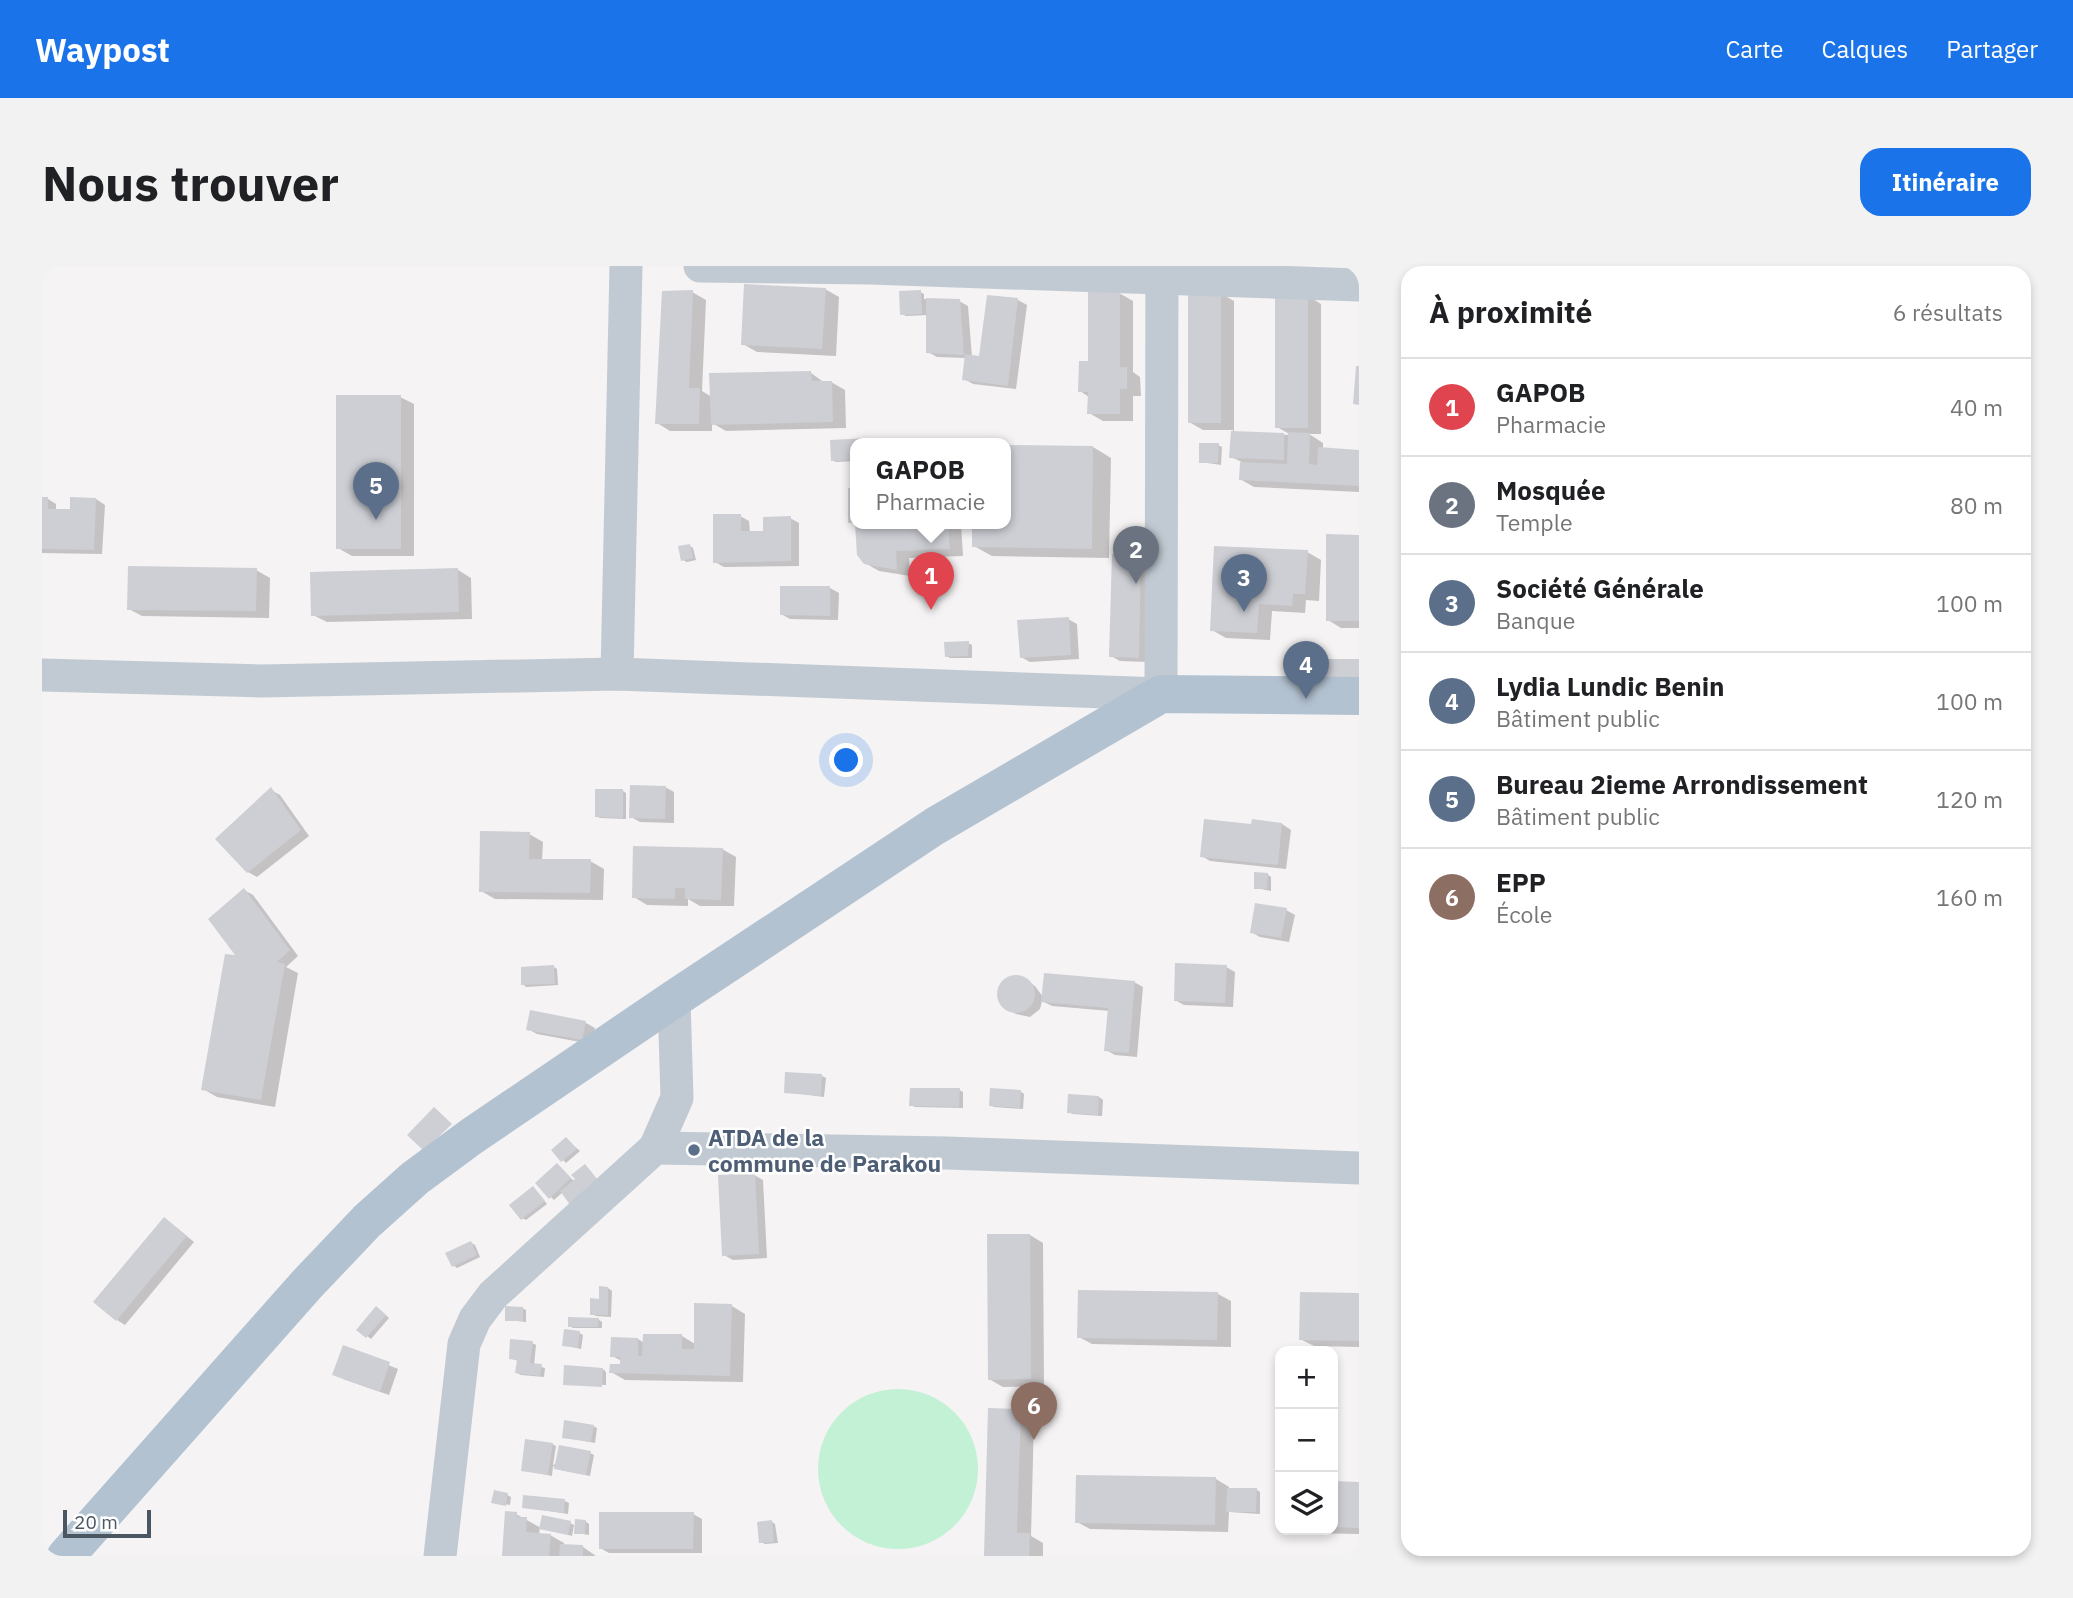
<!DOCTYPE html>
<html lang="fr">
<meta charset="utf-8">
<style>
:root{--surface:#fff;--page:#f2f2f2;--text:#202124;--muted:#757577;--line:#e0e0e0;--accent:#1a73e8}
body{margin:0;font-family:"IBM Plex Sans",sans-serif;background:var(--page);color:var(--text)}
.controls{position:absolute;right:21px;bottom:21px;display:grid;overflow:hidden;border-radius:14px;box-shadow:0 4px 10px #0003}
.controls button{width:63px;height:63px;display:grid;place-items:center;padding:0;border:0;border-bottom:2px solid var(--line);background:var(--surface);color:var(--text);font:35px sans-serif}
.scale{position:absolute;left:21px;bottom:18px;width:88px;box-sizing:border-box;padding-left:7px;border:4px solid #4a5661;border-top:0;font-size:19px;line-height:24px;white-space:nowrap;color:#4a5661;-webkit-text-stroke:5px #fff;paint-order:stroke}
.you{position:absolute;left:805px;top:495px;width:24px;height:24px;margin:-18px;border:5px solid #fff;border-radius:50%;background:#1a73e8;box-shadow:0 0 0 10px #1a73e833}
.badge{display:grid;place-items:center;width:46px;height:46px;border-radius:50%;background:var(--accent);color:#fff;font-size:23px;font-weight:700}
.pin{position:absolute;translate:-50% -58px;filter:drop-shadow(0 2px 4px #0008)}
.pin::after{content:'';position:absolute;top:37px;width:24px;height:21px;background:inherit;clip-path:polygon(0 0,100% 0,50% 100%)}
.popup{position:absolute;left:808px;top:172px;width:161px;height:91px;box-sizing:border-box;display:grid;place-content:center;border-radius:14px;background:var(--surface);filter:drop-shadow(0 2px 5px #0005);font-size:23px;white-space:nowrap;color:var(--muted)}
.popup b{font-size:26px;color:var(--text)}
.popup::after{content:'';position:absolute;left:50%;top:100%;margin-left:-14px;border:14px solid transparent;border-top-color:var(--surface)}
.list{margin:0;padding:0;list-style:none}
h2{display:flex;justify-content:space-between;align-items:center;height:91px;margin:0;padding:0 28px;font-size:30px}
h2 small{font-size:23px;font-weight:400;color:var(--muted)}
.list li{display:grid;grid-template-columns:46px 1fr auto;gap:21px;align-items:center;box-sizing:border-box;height:98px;padding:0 28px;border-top:2px solid var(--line)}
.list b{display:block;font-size:26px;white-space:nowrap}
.list p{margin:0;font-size:23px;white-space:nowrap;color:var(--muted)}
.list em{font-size:23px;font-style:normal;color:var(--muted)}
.icon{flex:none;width:38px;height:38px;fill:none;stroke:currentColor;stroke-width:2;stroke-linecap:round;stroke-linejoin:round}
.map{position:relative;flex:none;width:1317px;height:1290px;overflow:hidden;border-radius:21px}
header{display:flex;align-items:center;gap:42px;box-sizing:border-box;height:98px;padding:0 35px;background:var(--accent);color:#fff}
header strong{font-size:33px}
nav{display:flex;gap:38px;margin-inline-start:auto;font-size:24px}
.intro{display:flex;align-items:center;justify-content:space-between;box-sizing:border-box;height:168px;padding:0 42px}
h1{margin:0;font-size:49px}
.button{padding:18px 32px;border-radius:21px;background:var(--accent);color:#fff;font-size:24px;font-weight:700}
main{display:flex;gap:42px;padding:0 42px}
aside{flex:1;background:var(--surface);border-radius:21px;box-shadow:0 4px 10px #0003}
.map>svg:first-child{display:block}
.grass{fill:#c3f1d5}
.shadow{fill:#0003}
.building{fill:#cdcfd5}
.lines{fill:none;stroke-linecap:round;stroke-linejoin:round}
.minor{stroke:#c1cad2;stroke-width:33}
.primary{stroke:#b3c2d1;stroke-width:38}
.service-dot{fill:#5c6f8a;stroke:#fff;stroke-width:2.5}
.labels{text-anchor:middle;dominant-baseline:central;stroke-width:5;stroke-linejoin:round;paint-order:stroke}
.service-label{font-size:23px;font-weight:bold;fill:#4e5e75;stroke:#fff;text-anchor:start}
</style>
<header>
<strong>Waypost</strong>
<nav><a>Carte</a><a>Calques</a><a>Partager</a></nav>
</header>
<div class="intro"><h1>Nous trouver</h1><a class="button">Itinéraire</a></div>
<main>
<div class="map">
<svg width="1317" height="1290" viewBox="0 0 1317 1290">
<rect width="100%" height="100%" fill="#f5f3f3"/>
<circle class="grass" cx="856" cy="1203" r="80"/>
<g class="shadow">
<path d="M783 23 797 31 794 90 715 86 701 78Z"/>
<path d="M650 26 664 34 660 125 670 131 769 107 783 117 789 116 803 124 804 162 684 165 670 157V165H628L615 157Z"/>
<path d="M878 26 882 28V33L917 35 926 40 930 91 938 92 946 31 976 34 985 39 974 123 931 118 922 113 925 92 895 91 886 86V49L864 50 860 48Z"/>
<path d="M1077 27 1091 35V106L1098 111 1099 130H1091V155H1061L1047 147V131L1038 125 1047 97Z"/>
<path d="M1178 27 1192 35V167L1249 169 1235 161 1266 30 1279 38V168H1267L1281 177V183L1317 185V226L1212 221 1198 213 1200 196 1189 191 1191 164H1161L1147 156Z"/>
<path d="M358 131 372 138V290H310L296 282Z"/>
<path d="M826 174 830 178H814V195L794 196 790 194V175Z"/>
<path d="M1176 179 1180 181 1179 199 1159 196Z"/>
<path d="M1051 181 1069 192 1067 292 950 290 932 280 964 258Z"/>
<path d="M814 224V258H919L921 290 867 292 868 310 837 305 823 297 815 260 808 256Z"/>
<path d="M0 233H6L14 238V245H29V233H54L63 239 60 288 0 287Z"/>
<path d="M698 250 707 255 708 267H723L748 252 757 257V300L682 301 673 296Z"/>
<path d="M1286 270H1317V362H1299L1286 354Z"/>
<path d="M648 280 651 282 654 294 645 296 641 294Z"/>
<path d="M1265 286 1279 294 1277 335 1264 334 1263 347 1230 345 1228 374 1184 372 1170 364Z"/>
<path d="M1099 291 1108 296 1105 396 1078 395 1069 390Z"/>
<path d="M214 304 228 312 227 352 100 350 87 343Z"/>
<path d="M416 304 429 312 430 353 285 356 271 349Z"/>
<path d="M788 322 797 327 796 354 748 353 739 348Z"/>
<path d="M1026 353 1035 358 1037 393 988 396 979 391Z"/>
<path d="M926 377 930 379V392H908L904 390Z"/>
<path d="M623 521 632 526V557L598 556 589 551Z"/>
<path d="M229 524 238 529 267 570 215 611 206 606Z"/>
<path d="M581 525 584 527V553L558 552 554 550Z"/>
<path d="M1240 558 1249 564 1244 603 1168 595 1160 590 1210 560Z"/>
<path d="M487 568 501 576 500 595H548L562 603 561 634 453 633 439 625Z"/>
<path d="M680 583 694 591 692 640H658L646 633V640L605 639 592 631Z"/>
<path d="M1225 608 1229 611V625L1214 622Z"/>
<path d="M202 624 211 629 256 690 244 701 256 707 233 841 175 831 161 823 197 692Z"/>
<path d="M1244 644 1253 649 1247 676 1218 671 1209 666Z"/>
<path d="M512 701 515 703 516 719 484 721 481 718Z"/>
<path d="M1184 701 1193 706 1191 741 1142 739 1133 734Z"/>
<path d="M970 712 984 714 993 720 1001 731 1092 716 1101 721 1095 791 1073 789 1064 784 1068 745 1010 740 1000 735 998 743 988 751 974 748 965 743 957 731 960 719Z"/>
<path d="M490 746 544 757 553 762 549 778 495 768 486 763Z"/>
<path d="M780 810 784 812 782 831 744 826Z"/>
<path d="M917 824 921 826V842L873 841 869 839Z"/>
<path d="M978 825 982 828 981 843 952 841 948 839Z"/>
<path d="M1057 831 1061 834 1060 850 1031 848 1027 846Z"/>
<path d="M524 873 538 885 524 897 511 884Z"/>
<path d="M515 899 533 916 547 903 560 920 521 926 512 934 495 917Z"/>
<path d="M712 909 721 914 725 992 691 994 682 989Z"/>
<path d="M491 922 505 938 484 954 480 952Z"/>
<path d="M131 959 152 976 83 1059 75 1054Z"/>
<path d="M988 969 1001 977 1002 1120 961 1121 947 1113Z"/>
<path d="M429 977 433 979 438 991 415 1002 411 999Z"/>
<path d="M566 1022 570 1025 569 1051 554 1050 550 1048Z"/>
<path d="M1176 1028 1189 1035V1081L1050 1078 1037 1071Z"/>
<path d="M1259 1028 1317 1029V1081L1272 1080 1258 1073Z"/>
<path d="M690 1040 703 1048 701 1116 583 1114 569 1106 580 1100V1095L570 1090 596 1073 602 1077 640 1070 653 1078Z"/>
<path d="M480 1042 484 1044V1056L465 1054Z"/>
<path d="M338 1044 347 1052 329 1073 316 1063Z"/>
<path d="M556 1053 560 1056V1062H531L528 1060Z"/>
<path d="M537 1067 541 1069 539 1083 522 1079Z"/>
<path d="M490 1077 494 1079 492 1099 503 1102 502 1111 479 1109 475 1107 476 1095 468 1092Z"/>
<path d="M302 1081 356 1103 347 1129 301 1113Z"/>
<path d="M561 1103 564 1106V1119L524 1117Z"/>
<path d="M979 1145 992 1153 989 1270 1001 1277V1290H943Z"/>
<path d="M551 1160 555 1162 553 1177 522 1171Z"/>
<path d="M510 1178 514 1180 511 1199 548 1187 552 1189 548 1210 518 1204 511 1200 510 1210 481 1204Z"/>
<path d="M1174 1213 1187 1221V1223H1214L1218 1226V1248L1187 1246 1186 1266 1048 1263 1035 1256Z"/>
<path d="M1291 1217 1317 1218V1268L1263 1267 1257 1264H1291Z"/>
<path d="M465 1229 469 1231 468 1239 453 1236Z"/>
<path d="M523 1235 527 1237 526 1248 481 1241Z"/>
<path d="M474 1248 499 1262 528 1257 532 1259 530 1270 498 1261 497 1269H508L522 1277V1280L541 1281 554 1290H462Z"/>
<path d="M651 1248 660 1253V1287H567L558 1282Z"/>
<path d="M543 1255 547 1258V1269L534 1267Z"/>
<path d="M730 1256 733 1258 736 1277 723 1278 719 1276Z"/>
</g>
<g class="building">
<path d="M702 18 784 22 780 83 699 79Z"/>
<path d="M651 24 647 122H658L657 158H613L620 25Z"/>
<path d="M879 24 880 48 858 49 857 25Z"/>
<rect x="1146" y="25" width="33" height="132"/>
<path d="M1046 26H1078V101H1085V123H1078V148H1045L1046 126H1036L1037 95H1046Z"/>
<path d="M945 29 976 32 966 120 920 114 923 88 937 90Z"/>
<rect x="1233" y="29" width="33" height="133"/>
<path d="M884 32 918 33 922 89 884 87Z"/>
<path d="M1314 100H1317V139L1311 138Z"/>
<path d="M769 105 770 115H790L791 156 669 159 667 107Z"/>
<rect x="294" y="129" width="65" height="154"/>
<path d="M1189 165 1242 167V194L1187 192Z"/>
<path d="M1246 166 1268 167 1267 198 1275 199 1276 181 1317 184V220L1197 214 1198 196 1245 198Z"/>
<path d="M827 172V178H814V194L789 195 788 174Z"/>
<path d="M1157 177H1177L1176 197H1157Z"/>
<path d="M964 179 1051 180 1050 283 930 281V258H964Z"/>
<rect x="806" y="222" width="8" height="35"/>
<path d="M0 231H6V243H28V231L54 232 52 284 0 283Z"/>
<path d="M671 248H699V265H721V251L749 250V295L671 297Z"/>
<path d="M813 258H906L908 283 854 285 855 304 822 298 815 289Z"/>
<path d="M1284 268 1317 269V355H1284Z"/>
<path d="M648 278 651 292 639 295 636 280Z"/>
<path d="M1172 280 1266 284 1263 328H1251L1250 340 1217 338 1215 367 1168 365Z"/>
<path d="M1070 288 1099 289 1097 392 1067 391Z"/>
<path d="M86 300 215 302 214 345 85 344Z"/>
<path d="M416 302 417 346 269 350 268 306Z"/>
<path d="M738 320H788V350L738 349Z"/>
<path d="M1027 351 1029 389 978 392 975 354Z"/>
<path d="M927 375 926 390 903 391 902 376Z"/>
<rect x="1284" y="393" width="33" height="21"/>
<path d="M588 519 624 520 623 553 587 552Z"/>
<path d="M229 521 259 564 205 607 173 573Z"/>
<path d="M553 523H581V552L553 551Z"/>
<path d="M1162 553 1209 558 1210 553 1240 557 1236 599 1158 591Z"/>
<path d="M438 565 488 566 487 593H549L548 627 437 626Z"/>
<path d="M591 580 681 582 679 634 643 633V622H633V633L590 632Z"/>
<path d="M1212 606 1226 607 1225 623H1212Z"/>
<path d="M202 622 248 684 235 696 243 698 219 834 159 824 183 688 193 689 166 653Z"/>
<path d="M1213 637 1245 642 1239 672 1208 667Z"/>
<path d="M1133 697 1185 699 1183 737 1132 735Z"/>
<path d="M512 699 513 718 479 719V701Z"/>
<path d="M1002 707 1093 715 1087 787 1062 785 1066 742 999 736Z"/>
<circle cx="974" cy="728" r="19"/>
<path d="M488 744 544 755 540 774 484 764Z"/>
<path d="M743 806 780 808 779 830 742 827Z"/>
<path d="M868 822H918L917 841 867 840Z"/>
<path d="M948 822 979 824 978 842 947 840Z"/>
<path d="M1026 828 1057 830 1056 849 1025 847Z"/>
<path d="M392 841 410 858 382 885 365 869Z"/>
<path d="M524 871 535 883 519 896 509 884Z"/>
<path d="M515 897 529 912 507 933 493 917Z"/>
<path d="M543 898 558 917 529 940 518 925 533 913 529 909Z"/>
<path d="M713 907 717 988 680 990 676 909Z"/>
<path d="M491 920 503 935 479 954 467 939Z"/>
<path d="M122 951 145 970 74 1055 51 1036Z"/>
<path d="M945 968H988L989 1113 946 1114Z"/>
<path d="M429 975 435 989 410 1001 403 987Z"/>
<path d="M557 1020 566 1021V1049H548V1032L557 1033Z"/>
<path d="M1036 1024 1176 1026 1175 1074 1035 1072Z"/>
<path d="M1258 1026 1317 1027V1075L1257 1074Z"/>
<path d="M652 1037 690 1038 688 1110 567 1107 568 1098H578V1091H568L569 1071 596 1072V1090H600L601 1068H640V1083H652Z"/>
<path d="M334 1040 344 1049 324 1072 314 1064Z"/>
<path d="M463 1040 481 1041V1055H463Z"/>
<path d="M526 1051 557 1052 556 1061H526Z"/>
<path d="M522 1063 538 1065 536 1082 520 1080Z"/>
<path d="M468 1073 491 1075 488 1097 500 1098 498 1110 473 1107 475 1094 467 1093Z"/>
<path d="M301 1079 348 1096 338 1126 290 1109Z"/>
<path d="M522 1099 561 1102 560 1121 521 1119Z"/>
<path d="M946 1142 979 1143 975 1267H988L987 1290H942Z"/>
<path d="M522 1154 552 1159 549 1176 520 1172Z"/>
<path d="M483 1173 511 1177 506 1209 479 1205Z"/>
<path d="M517 1179 549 1185 544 1209 512 1203Z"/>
<path d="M1034 1209 1174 1211 1173 1259 1033 1257Z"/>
<path d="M1291 1215 1317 1216V1262L1291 1261Z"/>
<path d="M1185 1222H1215L1214 1246H1184Z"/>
<path d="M452 1224 466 1227 464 1240 449 1237Z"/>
<path d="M481 1229 523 1233 522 1247 480 1242Z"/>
<path d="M463 1245 475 1246V1251H485L484 1266 509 1268 507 1290H460Z"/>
<path d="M557 1246H652L651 1283H557Z"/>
<path d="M500 1249 529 1255 526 1269 497 1263Z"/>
<path d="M533 1253 544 1254 543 1268H532Z"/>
<path d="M730 1254 732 1276 717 1277 715 1256Z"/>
<path d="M518 1278 541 1279V1290H517Z"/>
</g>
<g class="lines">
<g class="minor">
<path d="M658 0 829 2 1317 19"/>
<path d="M575 408 584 0"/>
<path d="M0 409 219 415 575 408 1119 428 1120 0"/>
<path d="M613 882 905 887 1317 902"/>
<path d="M398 1290 422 1078 433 1053 451 1029 613 882 635 832 632 733"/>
</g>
<path class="primary" d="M24 1290 266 1017 325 955 373 912 430 870 632 733 893 560 1119 428 1317 430"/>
</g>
<circle class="service-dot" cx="652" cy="884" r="7"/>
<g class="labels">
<g class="service-label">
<text x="666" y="871">ATDA de la<tspan x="666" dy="26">commune de Parakou</tspan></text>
</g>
</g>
</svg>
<div class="controls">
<button>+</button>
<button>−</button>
<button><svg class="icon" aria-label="layers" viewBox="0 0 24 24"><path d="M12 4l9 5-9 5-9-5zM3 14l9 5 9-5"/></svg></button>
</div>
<div class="scale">20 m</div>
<div class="you"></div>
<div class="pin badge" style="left:889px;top:344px;background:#e0444e">1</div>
<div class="popup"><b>GAPOB</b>Pharmacie</div>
<div class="pin badge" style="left:1094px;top:318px;background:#6b7280">2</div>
<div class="pin badge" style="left:1202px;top:346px;background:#5c6f8a">3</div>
<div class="pin badge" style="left:1264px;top:433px;background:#5c6f8a">4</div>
<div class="pin badge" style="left:334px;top:254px;background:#5c6f8a">5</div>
<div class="pin badge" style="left:992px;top:1174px;background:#8d6e63">6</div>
</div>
<aside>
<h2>À proximité<small>6 résultats</small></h2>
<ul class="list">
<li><span class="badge" style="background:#e0444e">1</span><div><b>GAPOB</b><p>Pharmacie</p></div><em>40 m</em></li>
<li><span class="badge" style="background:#6b7280">2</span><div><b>Mosquée</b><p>Temple</p></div><em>80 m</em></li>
<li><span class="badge" style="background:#5c6f8a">3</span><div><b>Société Générale</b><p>Banque</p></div><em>100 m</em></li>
<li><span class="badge" style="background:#5c6f8a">4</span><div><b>Lydia Lundic Benin</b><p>Bâtiment public</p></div><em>100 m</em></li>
<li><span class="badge" style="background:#5c6f8a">5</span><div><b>Bureau 2ieme Arrondissement</b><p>Bâtiment public</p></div><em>120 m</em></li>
<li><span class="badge" style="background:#8d6e63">6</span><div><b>EPP</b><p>École</p></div><em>160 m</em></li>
</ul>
</aside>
</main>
